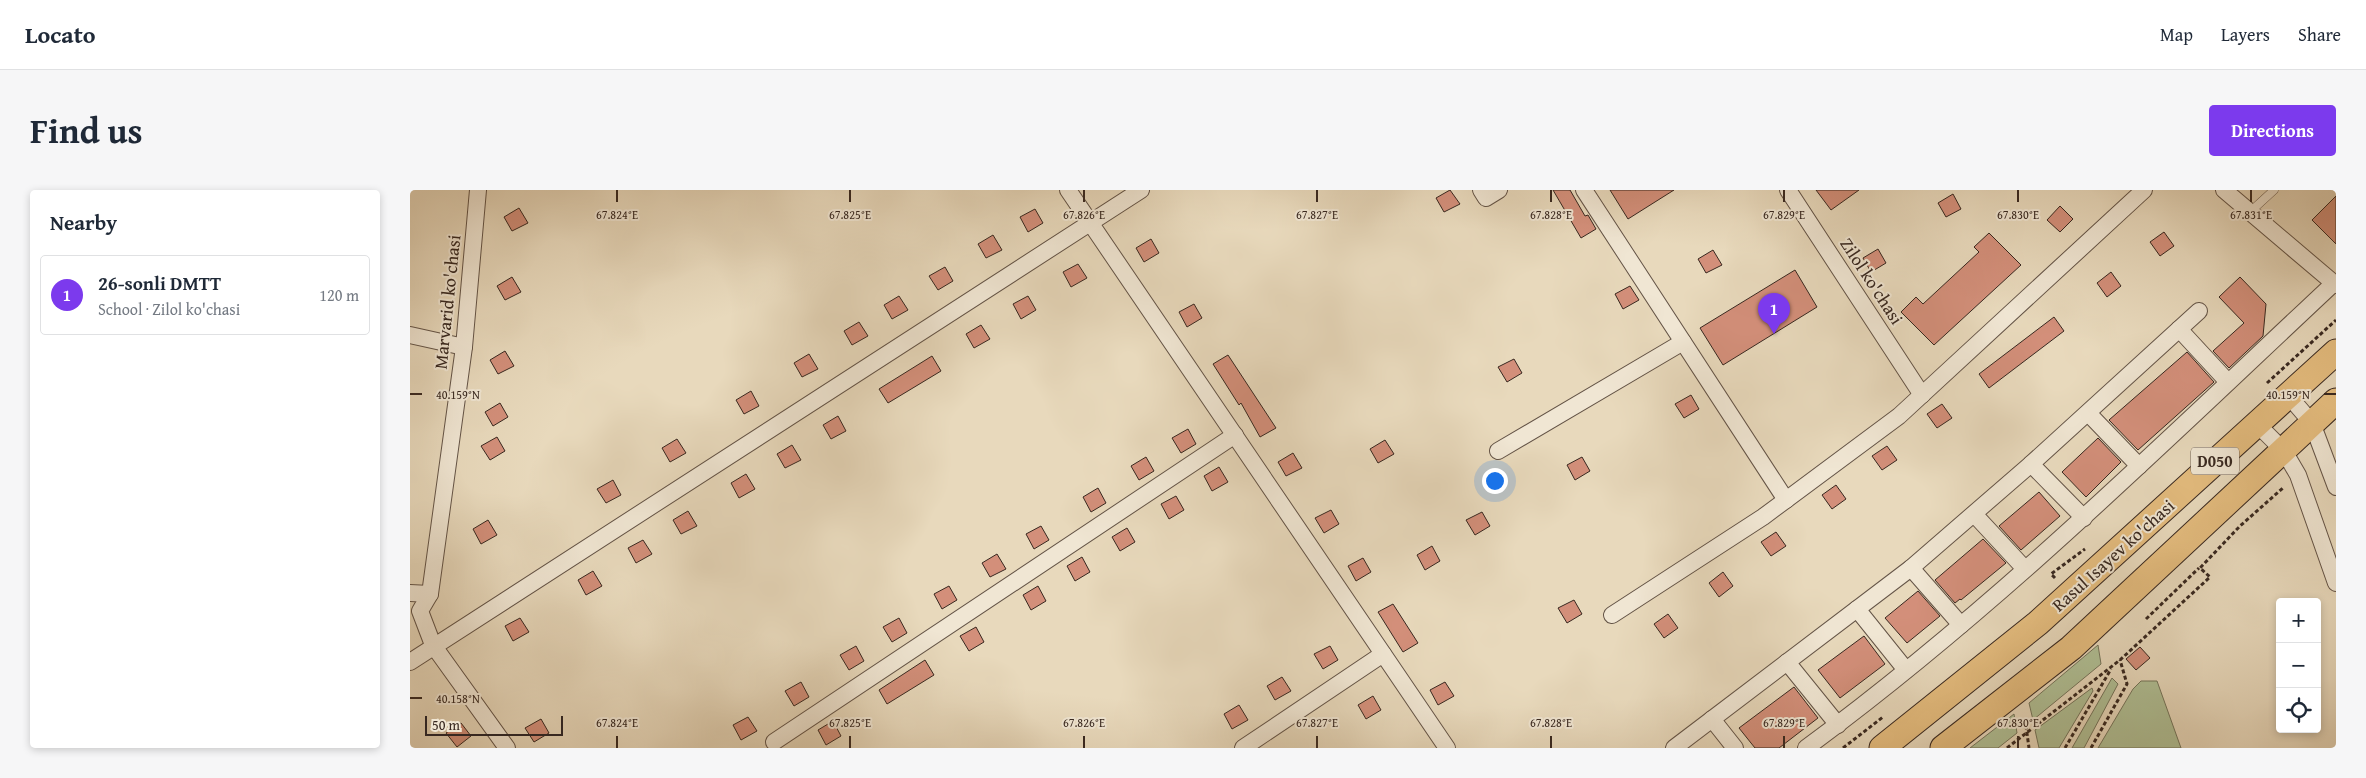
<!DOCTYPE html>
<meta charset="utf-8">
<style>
:root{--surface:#fff;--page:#f6f6f7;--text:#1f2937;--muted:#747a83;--line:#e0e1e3;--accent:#7c3aed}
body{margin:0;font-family:"Gentium Book Plus",serif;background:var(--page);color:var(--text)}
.controls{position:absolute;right:15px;bottom:15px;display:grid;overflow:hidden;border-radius:5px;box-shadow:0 2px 8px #0003}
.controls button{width:45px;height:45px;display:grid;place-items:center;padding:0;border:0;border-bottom:1px solid var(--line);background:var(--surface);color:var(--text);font:25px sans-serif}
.scale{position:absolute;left:15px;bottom:12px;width:138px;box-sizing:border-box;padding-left:5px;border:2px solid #382820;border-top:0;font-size:14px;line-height:18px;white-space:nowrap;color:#382820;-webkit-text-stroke:4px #f0e6d3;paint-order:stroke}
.you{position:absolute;left:1084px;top:290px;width:18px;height:18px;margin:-12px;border:4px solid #fff;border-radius:50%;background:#1a73e8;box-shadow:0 0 0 8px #1a73e833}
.badge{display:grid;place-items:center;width:32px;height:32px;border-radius:50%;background:var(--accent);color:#fff;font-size:16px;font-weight:700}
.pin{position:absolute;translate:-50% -41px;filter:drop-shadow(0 1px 2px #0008)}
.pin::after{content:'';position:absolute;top:26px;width:18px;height:15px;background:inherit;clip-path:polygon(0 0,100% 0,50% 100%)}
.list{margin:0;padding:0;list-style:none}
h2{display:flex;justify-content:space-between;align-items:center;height:65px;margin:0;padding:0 20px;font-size:21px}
h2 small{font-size:16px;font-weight:400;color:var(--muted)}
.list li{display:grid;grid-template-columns:32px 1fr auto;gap:15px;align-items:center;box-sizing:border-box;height:80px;margin:0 10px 10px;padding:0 10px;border:1px solid var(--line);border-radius:5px}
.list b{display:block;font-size:19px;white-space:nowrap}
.list p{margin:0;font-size:16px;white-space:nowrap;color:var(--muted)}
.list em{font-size:16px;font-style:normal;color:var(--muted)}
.icon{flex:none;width:28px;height:28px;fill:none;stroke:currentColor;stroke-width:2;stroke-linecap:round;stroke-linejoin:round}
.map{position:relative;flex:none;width:1926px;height:558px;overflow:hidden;border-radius:5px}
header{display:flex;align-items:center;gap:30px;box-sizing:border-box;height:70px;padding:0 25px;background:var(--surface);border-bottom:1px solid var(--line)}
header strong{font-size:24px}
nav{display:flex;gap:28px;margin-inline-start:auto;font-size:18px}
.intro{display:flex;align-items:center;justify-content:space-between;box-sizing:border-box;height:120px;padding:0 30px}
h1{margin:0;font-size:35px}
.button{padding:12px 22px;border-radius:5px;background:var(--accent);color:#fff;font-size:18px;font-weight:700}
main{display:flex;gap:30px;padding:0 30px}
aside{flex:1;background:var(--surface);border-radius:5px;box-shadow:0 2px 8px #0003}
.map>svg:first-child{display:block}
.green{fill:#b0c096;stroke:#74745b}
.building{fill:#d38f7a;stroke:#382820}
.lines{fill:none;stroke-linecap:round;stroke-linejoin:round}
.service-casing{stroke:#645447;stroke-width:9}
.minor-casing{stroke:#645447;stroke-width:18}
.primary-casing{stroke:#382820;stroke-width:27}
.path{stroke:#382820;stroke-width:3;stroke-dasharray:4 2.5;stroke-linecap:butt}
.service{stroke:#f0e6d3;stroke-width:8}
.minor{stroke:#f0e6d3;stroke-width:16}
.primary{stroke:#e4bc7e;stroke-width:25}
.ticks{fill:none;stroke:#382820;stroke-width:2}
.labels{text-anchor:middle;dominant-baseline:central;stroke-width:4;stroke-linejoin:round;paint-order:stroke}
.shield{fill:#f0e6d3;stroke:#6f6156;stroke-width:1}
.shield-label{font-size:16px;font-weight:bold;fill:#382820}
.street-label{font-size:18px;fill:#382820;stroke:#f0e6d3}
.ticks-label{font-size:12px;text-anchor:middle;fill:#382820;stroke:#f0e6d3;stroke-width:4;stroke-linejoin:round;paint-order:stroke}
</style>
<header>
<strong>Locato</strong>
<nav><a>Map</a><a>Layers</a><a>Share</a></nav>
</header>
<div class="intro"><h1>Find us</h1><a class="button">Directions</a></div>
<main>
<aside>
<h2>Nearby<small></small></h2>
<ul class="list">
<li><span class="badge">1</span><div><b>26-sonli DMTT</b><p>School · Zilol ko'chasi</p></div><em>120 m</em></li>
</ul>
</aside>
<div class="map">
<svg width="1926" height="558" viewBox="0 0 1926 558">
<rect width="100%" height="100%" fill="#e8d9bc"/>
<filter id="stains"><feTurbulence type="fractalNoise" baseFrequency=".004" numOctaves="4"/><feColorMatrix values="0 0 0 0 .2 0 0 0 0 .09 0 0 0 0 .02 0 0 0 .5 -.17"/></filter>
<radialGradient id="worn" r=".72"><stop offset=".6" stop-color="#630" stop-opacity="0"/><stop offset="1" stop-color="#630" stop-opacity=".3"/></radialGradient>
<g class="green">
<path d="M1688 455 1691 474 1623 530 1619 513Z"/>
<path d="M1702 488 1708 494 1674 558H1662Z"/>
<path d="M1731 491H1747L1771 558H1688L1723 499Z"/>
<path d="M1682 498 1683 501 1649 558H1629L1625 540Z"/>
<path d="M1604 524 1607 543 1588 558H1560Z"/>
</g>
<g class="building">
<path d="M1040 0 1050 14 1034 22 1026 8Z"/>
<path d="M1143 0H1160L1175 26 1178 25 1186 39 1171 48Z"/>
<path d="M1200 0H1264L1218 29Z"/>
<path d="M1406 0H1449L1421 20Z"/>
<path d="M1543 4 1551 19 1536 27 1528 13Z"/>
<path d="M1926 6V54L1902 30Z"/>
<path d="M1650 16 1663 29 1650 42 1637 30Z"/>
<path d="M109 18 118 33 102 41 94 27Z"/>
<path d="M625 19 633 33 618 42 610 27Z"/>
<path d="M1754 42 1764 56 1750 66 1740 52Z"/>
<path d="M1579 43 1611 75 1524 155 1491 122 1506 107 1513 114 1569 62 1564 57Z"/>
<path d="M583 45 592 60 576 68 568 54Z"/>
<path d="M741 49 749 63 734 72 726 58Z"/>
<path d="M1468 59 1476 73 1461 82 1453 68Z"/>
<path d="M1303 60 1312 75 1296 83 1288 69Z"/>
<path d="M668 74 677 88 661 97 653 82Z"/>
<path d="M535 77 543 91 528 100 519 86Z"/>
<path d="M1385 80 1407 117 1313 175 1290 138Z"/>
<path d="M1701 82 1711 96 1697 107 1687 93Z"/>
<path d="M102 87 111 102 95 110 87 96Z"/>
<path d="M1830 87 1856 114 1853 146 1819 178 1803 161 1834 133 1809 107Z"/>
<path d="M1220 96 1229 110 1213 119 1205 104Z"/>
<path d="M489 106 498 120 482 129 474 115Z"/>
<path d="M618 106 626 120 611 129 603 114Z"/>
<path d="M784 114 792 128 777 137 769 122Z"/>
<path d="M1644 127 1654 141 1579 198 1569 184Z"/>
<path d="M449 132 458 146 442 155 434 141Z"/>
<path d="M571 135 580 149 564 158 556 144Z"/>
<path d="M95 161 104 176 88 184 80 170Z"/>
<path d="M1777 162 1804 192 1728 260 1699 230Z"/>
<path d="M399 164 408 179 392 187 384 173Z"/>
<path d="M818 165 866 238 850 247 831 213 829 215 803 174Z"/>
<path d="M522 166 531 181 478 213 469 199Z"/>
<path d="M1104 169 1112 183 1097 192 1088 177Z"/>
<path d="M341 201 349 216 334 224 326 210Z"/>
<path d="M1281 205 1289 219 1274 228 1265 214Z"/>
<path d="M90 213 98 227 83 236 75 222Z"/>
<path d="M1532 214 1542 228 1527 238 1517 224Z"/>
<path d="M428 226 436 241 421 249 413 235Z"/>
<path d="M778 239 786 254 771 263 762 248Z"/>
<path d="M87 247 95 261 80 270 71 256Z"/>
<path d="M1688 248 1711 272 1676 307 1652 282Z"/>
<path d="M267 249 276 263 260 272 252 258Z"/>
<path d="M975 250 984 264 968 273 960 259Z"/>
<path d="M382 255 391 270 375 278 367 264Z"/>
<path d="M1477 256 1487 270 1472 280 1462 266Z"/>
<path d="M883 263 892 278 876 286 868 272Z"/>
<path d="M736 267 744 281 729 290 721 276Z"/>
<path d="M1172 267 1180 281 1165 290 1157 275Z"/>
<path d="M809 277 818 292 802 301 794 286Z"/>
<path d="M336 284 345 299 329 308 321 293Z"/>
<path d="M203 290 211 305 196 313 187 299Z"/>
<path d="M1426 295 1436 309 1422 319 1412 305Z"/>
<path d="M688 298 696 313 681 322 673 307Z"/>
<path d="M1629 302 1650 326 1611 360 1589 336Z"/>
<path d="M766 306 774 320 759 329 751 314Z"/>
<path d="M921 320 929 334 914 343 905 328Z"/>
<path d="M278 321 287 336 271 344 263 330Z"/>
<path d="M1072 322 1080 336 1065 345 1056 330Z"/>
<path d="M78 330 87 345 71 354 63 339Z"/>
<path d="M631 336 639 350 624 359 616 344Z"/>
<path d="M717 338 725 352 710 361 702 347Z"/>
<path d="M1366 342 1376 356 1361 366 1351 352Z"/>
<path d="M1573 349 1596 373 1551 410 1550 409 1545 413 1525 390Z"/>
<path d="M233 350 242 364 226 373 218 358Z"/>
<path d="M1022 356 1030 371 1015 380 1007 365Z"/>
<path d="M587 364 596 379 580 387 572 373Z"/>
<path d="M672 367 680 382 665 391 657 376Z"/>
<path d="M953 368 961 382 946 391 938 376Z"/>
<path d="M183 381 192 396 176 405 168 390Z"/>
<path d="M1313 382 1323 396 1309 407 1299 393Z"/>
<path d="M539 396 547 410 532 419 524 404Z"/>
<path d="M628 396 636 411 621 420 613 405Z"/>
<path d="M1508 401 1530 426 1497 453 1475 428Z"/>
<path d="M1164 410 1172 424 1157 433 1148 418Z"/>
<path d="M983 414 1008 453 993 462 968 422Z"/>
<path d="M1258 424 1268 438 1254 448 1244 434Z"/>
<path d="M110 428 119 442 103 451 95 436Z"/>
<path d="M489 428 497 443 482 452 473 437Z"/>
<path d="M566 437 574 452 559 461 550 446Z"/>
<path d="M1454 446 1475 474 1430 508 1408 480Z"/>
<path d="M446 456 454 471 439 480 430 465Z"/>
<path d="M920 456 928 470 913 479 904 464Z"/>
<path d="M1730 457 1740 468 1726 480 1716 469Z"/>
<path d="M515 470 524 485 477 514 469 500Z"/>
<path d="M872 487 881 501 865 510 857 496Z"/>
<path d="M391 492 399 507 384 516 375 501Z"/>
<path d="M1035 492 1044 506 1028 515 1020 500Z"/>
<path d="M1384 497 1408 528 1369 558H1345L1329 538Z"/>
<path d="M963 506 971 520 956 529 948 515Z"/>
<path d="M829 515 838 530 822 539 814 524Z"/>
<path d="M338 527 347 541 331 550 323 535Z"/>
<path d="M131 529 139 543 124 552 115 538Z"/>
<path d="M423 531 431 546 416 555 408 540Z"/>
<path d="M51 533 61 546 47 557 36 543Z"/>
</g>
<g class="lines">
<g class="service-casing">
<path id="service" d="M1840 22 1864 0"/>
</g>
<g class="minor-casing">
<g id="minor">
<path d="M68 0 54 157 20 404 10 421 23 455 97 558"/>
<path d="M658 0 1037 558"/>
<path d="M1071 0 1076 8 1089 0"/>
<path d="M1174 0 1376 310"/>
<path d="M1378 0 1512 205"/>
<path d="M1814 0 1926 95"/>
<path d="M1769 139 1818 192"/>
<path d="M0 145 54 157"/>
<path d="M1878 205 1902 233 1926 297"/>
<path d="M1678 223 1729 276"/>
<path d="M1846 233 1874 261 1888 285 1926 393"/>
<path d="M1088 261 1273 152"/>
<path d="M1621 274 1674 328"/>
<path d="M1564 324 1615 379"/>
<path d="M1501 378 1551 435"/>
<path d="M0 403 20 404"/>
<path d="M1447 419 1496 480"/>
<path d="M1202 425 1353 327 1489 226 1734 0"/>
<path d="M0 472 731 0"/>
<path d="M1377 472 1428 535"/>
<path d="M1302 529 1325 558"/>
<path d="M364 552 825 245"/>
<path d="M833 558 973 464"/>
<path d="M1264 558 1501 378 1621 274 1789 121"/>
<path d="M1396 558C1585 419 1753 253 1924 93"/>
</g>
</g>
<g class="primary-casing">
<g id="primary">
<path d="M1472 558 1628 433 1926 162"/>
<path d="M1533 558 1661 458 1926 211"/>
</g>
</g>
<g class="path">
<path d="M1857 193 1926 130"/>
<path d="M1645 388 1641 384 1675 359"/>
<path d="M1736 429 1789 378"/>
<path d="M1615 529 1619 558"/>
<path d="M1433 558 1473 527"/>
<path d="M1597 558 1710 470 1800 387 1790 378 1830 336 1874 297"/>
<path d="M1655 558 1701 479"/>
<path d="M1681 558 1717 494 1710 470"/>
</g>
<use href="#service" class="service"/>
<use href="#minor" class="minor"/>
<use href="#primary" class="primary"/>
</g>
<path class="ticks" d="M207 0V12M440 0V12M674 0V12M907 0V12M1141 0V12M1374 0V12M1608 0V12M1841 0V12M0 204H12M1914 204H1926M0 508H12M207 546V558M440 546V558M674 546V558M907 546V558M1141 546V558M1374 546V558M1608 546V558"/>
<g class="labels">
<rect class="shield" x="1781" y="257.5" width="48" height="27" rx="4"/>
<g class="shield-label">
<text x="1805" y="271">D050</text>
</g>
<g class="street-label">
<text transform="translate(1462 91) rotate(57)">Zilol ko'chasi</text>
<text transform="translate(37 112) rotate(-84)">Marvarid ko'chasi</text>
<text transform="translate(1703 365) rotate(-42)">Rasul Isayev ko'chasi</text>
</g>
</g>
<g class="ticks-label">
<text x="207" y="29">67.824°E</text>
<text x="440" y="29">67.825°E</text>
<text x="674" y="29">67.826°E</text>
<text x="907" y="29">67.827°E</text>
<text x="1141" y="29">67.828°E</text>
<text x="1374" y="29">67.829°E</text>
<text x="1608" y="29">67.830°E</text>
<text x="1841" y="29">67.831°E</text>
<text x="48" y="209">40.159°N</text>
<text x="1878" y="209">40.159°N</text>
<text x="48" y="513">40.158°N</text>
<text x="207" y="537">67.824°E</text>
<text x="440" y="537">67.825°E</text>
<text x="674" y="537">67.826°E</text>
<text x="907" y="537">67.827°E</text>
<text x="1141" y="537">67.828°E</text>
<text x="1374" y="537">67.829°E</text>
<text x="1608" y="537">67.830°E</text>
</g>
<rect width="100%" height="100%" filter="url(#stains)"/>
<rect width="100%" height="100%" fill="url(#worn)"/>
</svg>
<div class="controls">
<button>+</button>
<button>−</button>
<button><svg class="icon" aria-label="locate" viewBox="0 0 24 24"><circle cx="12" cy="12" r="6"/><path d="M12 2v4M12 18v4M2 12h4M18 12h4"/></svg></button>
</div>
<div class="scale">50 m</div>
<div class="you"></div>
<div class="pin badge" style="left:1364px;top:144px">1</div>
</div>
</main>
